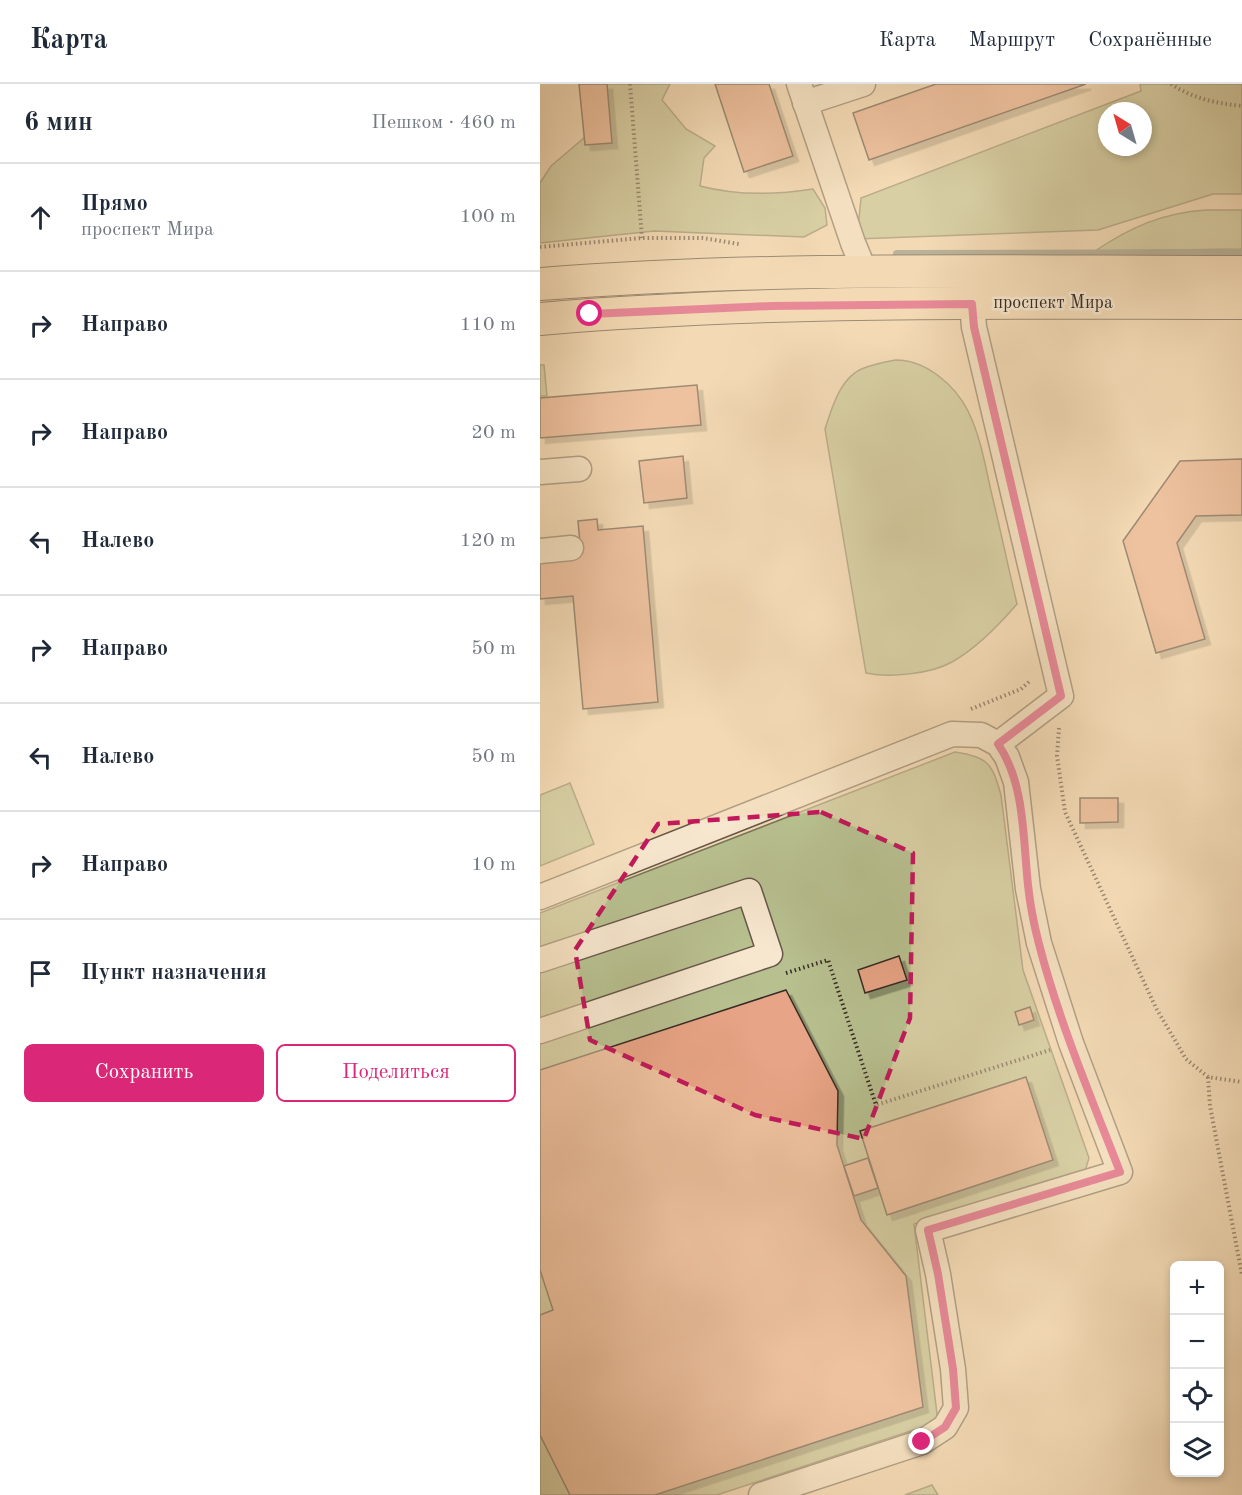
<!DOCTYPE html>
<html lang="ru">
<meta charset="utf-8">
<style>
:root{--surface:#fff;--page:#f2f2f3;--text:#1f2937;--muted:#747a83;--line:#e0e1e3;--accent:#db2777}
body{margin:0;font-family:"Old Standard TT",serif;background:var(--page);color:var(--text)}
.controls{position:absolute;right:18px;bottom:18px;display:grid;overflow:hidden;border-radius:9px;box-shadow:0 3px 9px #0003}
.controls button{width:54px;height:54px;display:grid;place-items:center;padding:0;border:0;border-bottom:2px solid var(--line);background:var(--surface);color:var(--text);font:30px sans-serif}
.compass{position:absolute;left:558px;top:18px;width:54px;height:54px;border-radius:50%;background:var(--surface);box-shadow:0 3px 9px #0003;rotate:323deg}
.stop{position:absolute;width:18px;height:18px;margin:-14px;border:4px solid #db2777;border-radius:50%;background:#fff}
.stop.end{background:#db2777;border-color:#fff;box-shadow:0 2px 6px #0008}
.list{margin:0;padding:0;list-style:none}
h2{display:flex;justify-content:space-between;align-items:center;height:78px;margin:0;padding:0 24px;font-size:26px}
h2 small{font-size:20px;font-weight:400;color:var(--muted)}
.list li{display:grid;grid-template-columns:39px 1fr auto;gap:18px;align-items:center;box-sizing:border-box;height:108px;padding:0 24px;border-top:2px solid var(--line)}
.list b{display:block;font-size:22px;white-space:nowrap}
.list p{margin:0;font-size:20px;white-space:nowrap;color:var(--muted)}
.list em{font-size:20px;font-style:normal;color:var(--muted)}
.actions{display:flex;gap:12px;padding:18px 24px}
.actions a{flex:1;padding:14px 0;border:2px solid var(--accent);border-radius:9px;text-align:center;font-size:21px;color:var(--accent)}
.actions .main{background:var(--accent);color:#fff}
.icon{flex:none;width:33px;height:33px;fill:none;stroke:currentColor;stroke-width:2;stroke-linecap:round;stroke-linejoin:round}
.map{position:relative;flex:none;width:702px;height:1411px;overflow:hidden}
header{display:flex;align-items:center;gap:36px;box-sizing:border-box;height:84px;padding:0 30px;background:var(--surface);border-bottom:2px solid var(--line)}
header strong{font-size:28px}
nav{display:flex;gap:33px;margin-inline-start:auto;font-size:21px}
main{display:flex}
aside{flex:1;background:var(--surface)}
.map>svg:first-child{display:block}
.green{fill:#b8c090;stroke:#78765a;stroke-width:1.5;fill-rule:evenodd}
.lines{fill:none;stroke-linecap:round;stroke-linejoin:round}
.stream{stroke:#75807c;stroke-width:8}
.building{fill:#e8a486;stroke:#372b25;stroke-width:1.5;filter:url(#shadow)}
.minor-casing{stroke:#665749;stroke-width:27}
.major-casing{stroke:#372b25;stroke-width:34}
.path{stroke:#372b25;stroke-width:4;stroke-dasharray:1.5 3;stroke-linecap:butt}
.minor{stroke:#f7e7cf;stroke-width:24}
.major{stroke:#f3dab5;stroke-width:32}
.route{stroke:#db2777;stroke-width:8}
.marked{fill:none;stroke:#c2185b;stroke-width:4.5;stroke-dasharray:12 8;stroke-linejoin:round}
.labels{text-anchor:middle;dominant-baseline:central;stroke-width:5;stroke-linejoin:round;paint-order:stroke}
.street-label{font-size:18px;fill:#372b25;stroke:#f7e7cf}
</style>
<header>
<strong>Карта</strong>
<nav><a>Карта</a><a>Маршрут</a><a>Сохранённые</a></nav>
</header>
<main>
<aside>
<h2>6 мин<small>Пешком · 460 m</small></h2>
<ul class="list">
<li><svg class="icon" aria-label="ahead" viewBox="0 0 24 24"><path d="M12 20V5M6 11l6-6 6 6"/></svg><div><b>Прямо</b><p>проспект Мира</p></div><em>100 m</em></li>
<li><svg class="icon" aria-label="right" viewBox="0 0 24 24"><path d="M7 20v-9h11M14 6l5 5-5 5"/></svg><div><b>Направо</b></div><em>110 m</em></li>
<li><svg class="icon" aria-label="right" viewBox="0 0 24 24"><path d="M7 20v-9h11M14 6l5 5-5 5"/></svg><div><b>Направо</b></div><em>20 m</em></li>
<li><svg class="icon" aria-label="left" viewBox="0 0 24 24"><path d="M17 20v-9H6M10 6l-5 5 5 5"/></svg><div><b>Налево</b></div><em>120 m</em></li>
<li><svg class="icon" aria-label="right" viewBox="0 0 24 24"><path d="M7 20v-9h11M14 6l5 5-5 5"/></svg><div><b>Направо</b></div><em>50 m</em></li>
<li><svg class="icon" aria-label="left" viewBox="0 0 24 24"><path d="M17 20v-9H6M10 6l-5 5 5 5"/></svg><div><b>Налево</b></div><em>50 m</em></li>
<li><svg class="icon" aria-label="right" viewBox="0 0 24 24"><path d="M7 20v-9h11M14 6l5 5-5 5"/></svg><div><b>Направо</b></div><em>10 m</em></li>
<li><svg class="icon" aria-label="arrive" viewBox="0 0 24 24"><path d="M6 21V4h12l-3 4 3 4H6"/></svg><div><b>Пункт назначения</b></div></li>
</ul>
<div class="actions"><a class="main">Сохранить</a><a>Поделиться</a></div>
</aside>
<div class="map">
<svg width="702" height="1411" viewBox="0 0 702 1411">
<defs>
<filter id="shadow"><feDropShadow dx="5.5" dy="5.5" stdDeviation="0" flood-color="#0004"/></filter>
</defs>
<rect width="100%" height="100%" fill="#f3dab5"/>
<filter id="stains"><feTurbulence type="fractalNoise" baseFrequency=".00333" numOctaves="4"/><feColorMatrix values="0 0 0 0 .2 0 0 0 0 .09 0 0 0 0 .02 0 0 0 .5 -.17"/></filter>
<radialGradient id="worn" r=".72"><stop offset=".6" stop-color="#630" stop-opacity="0"/><stop offset="1" stop-color="#630" stop-opacity=".3"/></radialGradient>
<g class="green">
<path d="M47 0H130L122 16 146 45 175 62 164 74 160 102C198 112 235 111 273 105L285 124 287 141 264 153 114 147 0 159V99L11 82 51 48Z"/>
<path d="M600 0H702V110H673L558 146 317 155 321 114 601 7ZM567 27H603V63H567Z"/>
<path d="M666 126H702V165L555 167C591 143 622 129 666 126Z"/>
<path d="M356 276C386 276 415 301 428 327 440 351 445 380 451 407 460 444 468 482 477 520 459 541 437 564 412 578 391 590 349 594 326 589L285 345C292 323 301 292 324 284 334 280 346 278 356 276Z"/>
<path d="M0 281H4L7 312H0Z"/>
<path d="M415 668C449 673 452 680 461 711L483 886 549 1074 545 1087 374 1140 398 1338 177 1411H0V829Z"/>
<path d="M30 699 54 760 0 782V711Z"/>
<path d="M392 1401 398 1411H365Z"/>
</g>
<g class="lines">
<path class="stream" d="M357 170 702 169"/>
</g>
<g class="building">
<path d="M39 0H67L72 59 45 61Z"/>
<path d="M175 0H229L253 72 204 88Z"/>
<path d="M396 0H546L329 76 313 29Z"/>
<path d="M157 301 161 341 0 354V314Z"/>
<path d="M143 372 147 414 104 419 99 377Z"/>
<path d="M702 375V431L656 432 637 459 665 555 616 569 583 457 640 377Z"/>
<path d="M57 435 58 446 103 442 118 618 43 625 33 512 0 515V473L41 470 38 437Z"/>
<path d="M540 714H578V738L540 739Z"/>
<path d="M359 872 367 896 325 909 318 886Z"/>
<path d="M246 906 298 1007 297 1061 321 1136 366 1192 383 1323 115 1411H30L0 1351V1231L13 1226 0 1186V986Z"/>
<path d="M490 923 494 936 479 941 475 928Z"/>
<path d="M486 993 513 1076 347 1131 320 1047Z"/>
<path d="M328 1074 338 1104 314 1112 304 1082Z"/>
</g>
<g class="lines">
<g class="minor-casing">
<g id="minor">
<path d="M259 0 313 159 325 188"/>
<path d="M265 19 323 0"/>
<path d="M432 220 434 243 521 612 458 660"/>
<path d="M0 388 39 385"/>
<path d="M0 467 31 464"/>
<path d="M0 813 412 650 441 651 458 660 467 673 476 698 488 805 499 859 531 959 580 1088 388 1146 398 1190 413 1285 416 1324 405 1343 382 1358 221 1411"/>
<path d="M0 876 209 807 230 870 0 947"/>
</g>
</g>
<g class="major-casing">
<g id="major">
<path d="M0 200C233 182 468 188 702 188"/>
<path d="M0 235C233 215 468 219 702 219"/>
</g>
</g>
<g class="path">
<path d="M90 0 102 154"/>
<path d="M631 0C654 15 676 19 702 22"/>
<path d="M0 163 102 154H163L199 160"/>
<path d="M431 625 481 605 491 596"/>
<path d="M519 644 517 672 525 728 616 924 646 975 668 993 702 998"/>
<path d="M246 889 288 876 336 1021 510 966"/>
<path d="M668 993 670 1022 702 1191"/>
</g>
<use href="#minor" class="minor"/>
<use href="#major" class="major"/>
</g>
<g class="lines">
<path class="route" d="M50 230 231 222 432 220 434 243 521 612 458 660C485 699 483 755 488 801 490 820 494 841 499 860 519 938 551 1013 580 1088L388 1146 398 1190 413 1285 416 1324 405 1343 382 1358"/>
</g>
<path d="M0 0H702V1411H0ZM281 728 373 769 370 934 324 1055 215 1031 50 956 35 866 118 740Z" fill="#f3dab5" fill-opacity=".55" fill-rule="evenodd"/>
<path class="marked" d="M281 728 373 769 370 934 324 1055 215 1031 50 956 35 866 118 740Z"/>
<g class="labels">
<g class="street-label">
<text x="513" y="219">проспект Мира</text>
</g>
</g>
<rect width="100%" height="100%" filter="url(#stains)"/>
<rect width="100%" height="100%" fill="url(#worn)"/>
</svg>
<div class="controls">
<button>+</button>
<button>−</button>
<button><svg class="icon" aria-label="locate" viewBox="0 0 24 24"><circle cx="12" cy="12" r="6"/><path d="M12 2v4M12 18v4M2 12h4M18 12h4"/></svg></button>
<button><svg class="icon" aria-label="layers" viewBox="0 0 24 24"><path d="M12 4l9 5-9 5-9-5zM3 14l9 5 9-5"/></svg></button>
</div>
<svg class="compass" viewBox="-18 -18 36 36"><path d="M0-13l5 13h-10z" fill="#e53935"/><path d="M0 13l5-13h-10z" fill="#747a83"/></svg>
<div class="stop" style="left:50px;top:230px"></div>
<div class="stop end" style="left:382px;top:1358px"></div>
</div>
</main>
